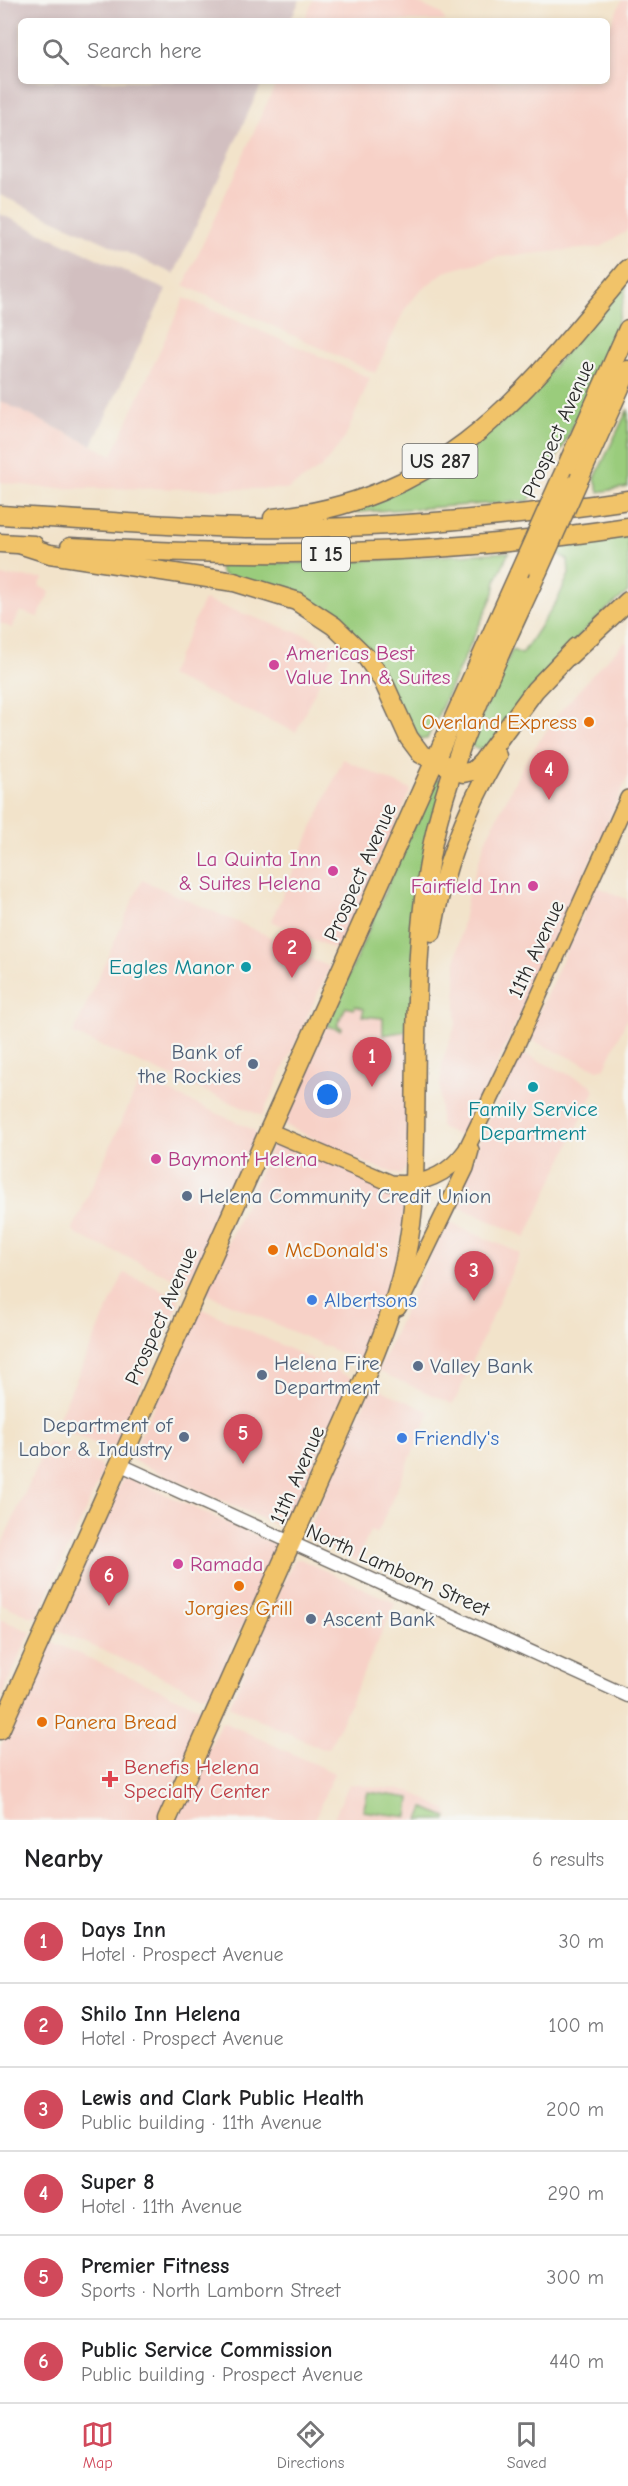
<!DOCTYPE html>
<meta charset="utf-8">
<style>
:root{--surface:#fff;--page:#f6f6f6;--text:#202124;--muted:#757577;--line:#e0e0e0;--accent:#d1495b}
body{margin:0;font-family:"Comic Neue",sans-serif;background:var(--page);color:var(--text)}
.you{position:absolute;left:328px;top:1095px;width:21px;height:21px;margin:-15px;border:4px solid #fff;border-radius:50%;background:#1a73e8;box-shadow:0 0 0 9px #1a73e833}
.badge{display:grid;place-items:center;width:39px;height:39px;border-radius:50%;background:var(--accent);color:#fff;font-size:20px;font-weight:700}
.pin{position:absolute;translate:-50% -50px;filter:drop-shadow(0 2px 3px #0008)}
.pin::after{content:'';position:absolute;top:32px;width:21px;height:18px;background:inherit;clip-path:polygon(0 0,100% 0,50% 100%)}
.list{margin:0;padding:0;list-style:none}
h2{display:flex;justify-content:space-between;align-items:center;height:78px;margin:0;padding:0 24px;font-size:26px}
h2 small{font-size:20px;font-weight:400;color:var(--muted)}
.list li{display:grid;grid-template-columns:39px 1fr auto;gap:18px;align-items:center;box-sizing:border-box;height:84px;padding:0 24px;border-top:2px solid var(--line)}
.list b{display:block;font-size:22px;white-space:nowrap}
.list p{margin:0;font-size:20px;white-space:nowrap;color:var(--muted)}
.list em{font-size:20px;font-style:normal;color:var(--muted)}
.icon{flex:none;width:33px;height:33px;fill:none;stroke:currentColor;stroke-width:2;stroke-linecap:round;stroke-linejoin:round}
.map{position:relative;flex:none;width:628px;height:1820px;overflow:hidden}
.search{position:absolute;background:var(--surface);box-shadow:0 3px 9px #0003;left:18px;right:18px;top:18px;height:66px;display:flex;align-items:center;gap:15px;box-sizing:border-box;padding:0 21px;border-radius:9px;color:var(--muted);font-size:22px}
.sheet{height:582px;background:var(--surface)}
nav{display:flex;justify-content:space-around;align-items:center;box-sizing:border-box;height:84px;border-top:2px solid var(--line);background:var(--surface);font-size:16px;color:var(--muted)}
nav a{display:grid;justify-items:center;gap:3px}
nav .on{color:var(--accent)}
.map>svg:first-child{display:block}
.built{fill:#f7d1c7}
.industrial{fill:#d2bfc0}
.green{fill:#9acc7b;stroke:#627c53;stroke-width:1.5}
.lines{fill:none;stroke-linecap:round;stroke-linejoin:round}
.minor-casing{stroke:#716b63;stroke-width:15}
.major-casing{stroke:#716b63;stroke-width:18}
.highway-casing{stroke:#716b63;stroke-width:21}
.minor{stroke:#fff;stroke-width:12}
.major{stroke:#f1c369;stroke-width:15}
.highway{stroke:#f1c369;stroke-width:18}
.highway-bridge-casing{stroke:#716b63;stroke-width:21;stroke-linecap:butt}
.highway-bridge{stroke:#f1c369;stroke-width:18}
.hotel-dot{fill:#d1479c;stroke:#f6f6f2;stroke-width:2}
.food-dot{fill:#e8710a;stroke:#f6f6f2;stroke-width:2}
.culture-dot{fill:#0f9aa8;stroke:#f6f6f2;stroke-width:2}
.service-dot{fill:#5c6f8a;stroke:#f6f6f2;stroke-width:2}
.shop-dot{fill:#3f7fe0;stroke:#f6f6f2;stroke-width:2}
.health-dot{fill:#e0444e;stroke:#f6f6f2;stroke-width:2}
.labels{text-anchor:middle;dominant-baseline:central;stroke-width:4.5;stroke-linejoin:round;paint-order:stroke}
.shield{fill:#f6f6f2;stroke:#686867;stroke-width:1.5}
.shield-label{font-size:20px;font-weight:bold;fill:#2b2b2b}
.street-label{font-size:21px;fill:#2b2b2b;stroke:#f6f6f2}
.hotel-label{font-size:21px;fill:#b23c85;stroke:#f6f6f2;text-anchor:start}
.food-label{font-size:21px;fill:#c56008;stroke:#f6f6f2;text-anchor:start}
.culture-label{font-size:21px;fill:#0d838f;stroke:#f6f6f2;text-anchor:end}
.service-label{font-size:21px;fill:#4e5e75;stroke:#f6f6f2;text-anchor:start}
.shop-label{font-size:21px;fill:#366cbe;stroke:#f6f6f2;text-anchor:start}
.health-label{font-size:21px;fill:#be3a42;stroke:#f6f6f2;text-anchor:start}
</style>
<div class="map">
<svg width="628" height="1820" viewBox="0 0 628 1820">
<rect width="100%" height="100%" fill="#f6f6f2"/>
<filter id="ink" filterUnits="userSpaceOnUse"><feTurbulence type="fractalNoise" baseFrequency=".0167" numOctaves="2"/><feDisplacementMap in="SourceGraphic" scale="12" xChannelSelector="R" yChannelSelector="G"/><feConvolveMatrix kernelMatrix="1 2 1 2 8 2 1 2 1" color-interpolation-filters="sRGB"/></filter>
<filter id="wash" filterUnits="userSpaceOnUse"><feTurbulence type="fractalNoise" baseFrequency=".008" numOctaves="4" result="noise"/><feDisplacementMap in="SourceGraphic" scale="24" xChannelSelector="R" yChannelSelector="G"/><feGaussianBlur stdDeviation="1.35" result="paint"/><feColorMatrix in="noise" values="0 0 0 0 0 0 0 0 0 0 0 0 0 0 0 0 0 1.4 0 .05"/><feComposite in="paint" operator="in"/></filter>
<g filter="url(#wash)">
<rect width="100%" height="100%" fill="#f2e3ca"/>
<g class="built">
<path d="M313 0H410L442 14 445 21H304Z"/>
<path d="M622 0H628V230L601 247 498 257 444 272 419 292 405 309 375 373 184 285 277 81H607V32Z"/>
<path d="M184 298 370 378 345 438 322 467 288 489 46 488 0 482V401L112 455Z"/>
<path d="M0 576 43 578 39 586 50 592 38 617 20 611 12 628 0 623Z"/>
<path d="M204 600 311 637 332 655 296 732 169 676Z"/>
<path d="M625 642 628 644V777L464 1138 440 1127V1085L443 1059 456 1024V960L467 899 486 839 525 762 557 715 602 664Z"/>
<path d="M343 759 411 790 339 951 271 921Z"/>
<path d="M142 880 273 938 274 943 330 967 262 1116 73 1034Z"/>
<path d="M596 886 628 900V1016L605 1068 598 1070 527 1038Z"/>
<path d="M339 998 413 1019 408 1165 401 1175 374 1167 283 1124Z"/>
<path d="M520 1055H526L590 1084 595 1090 526 1237 455 1205 483 1131Z"/>
<path d="M145 1081 254 1130 256 1135 190 1280 185 1283 75 1234 73 1229 139 1083Z"/>
<path d="M279 1141 405 1195 403 1227 394 1278 365 1357 359 1361 210 1295 206 1290 272 1145Z"/>
<path d="M447 1222 520 1253 455 1401 452 1404 378 1371 411 1296Z"/>
<path d="M124 1273 178 1297 179 1303 114 1448 108 1449 55 1426Z"/>
<path d="M203 1309 352 1378 285 1527 278 1526 134 1461 131 1457 196 1312Z"/>
<path d="M375 1387 430 1412 377 1534 370 1531 357 1561 310 1539 307 1532 371 1388Z"/>
<path d="M48 1442 100 1465 103 1472 37 1617H31L0 1603V1548Z"/>
<path d="M127 1477 274 1544 276 1548 214 1691 208 1694 202 1695 55 1629 122 1479Z"/>
<path d="M300 1559 395 1603 330 1747 323 1749 229 1706 294 1560Z"/>
<path d="M0 1619 31 1632 0 1700Z"/>
<path d="M48 1640 207 1711 158 1820H0V1747Z"/>
<path d="M224 1722 334 1773 314 1820H176L220 1724Z"/>
<path d="M349 1784 410 1791 446 1810 449 1816 447 1820H333Z"/>
</g>
<g class="industrial">
<path d="M0 0H300L290 21H21V81H263L174 274 0 195Z"/>
<path d="M0 214 166 290 92 445 0 401Z"/>
</g>
<g class="green">
<path d="M623 283 626 287C619 335 583 401 563 447L554 461 542 472 529 501 329 514 472 444 504 420 540 383Z"/>
<path d="M628 409V487L599 492 595 478Z"/>
<path d="M628 536V592C570 637 528 693 486 751L468 745 512 650 522 654 558 599 569 574 568 560 554 551 557 546Z"/>
<path d="M509 552 496 580 494 593 427 739H421L416 734 345 627 222 574 220 570V565L226 563H322Z"/>
<path d="M434 778 443 782 412 1030 383 1035V1018L362 1016 364 1009 355 1006 353 1009 346 1007 337 1025 342 1028 341 1030 327 1026Z"/>
<path d="M368 1792 410 1798 408 1817 363 1811Z"/>
<path d="M424 1808 447 1817 446 1820H419Z"/>
</g>
</g>
<g filter="url(#ink)">
<g class="lines">
<g class="minor-casing">
<path id="minor" d="M119 1464 628 1696"/>
</g>
<g class="major-casing">
<g id="major">
<path d="M269 1131 391 1183C422 1186 448 1175 466 1150L518 1042 628 798"/>
<path d="M398 1308 466 1168 471 1150"/>
</g>
</g>
<g class="highway-casing">
<g id="highway">
<path d="M580 477 628 370"/>
<path d="M561 479 628 329"/>
<path d="M0 515C85 520 170 527 255 528 380 530 505 518 628 500"/>
<path d="M273 518C448 499 524 393 628 269"/>
<path d="M0 543 34 545"/>
<path d="M22 545 50 554 234 582 296 601 334 626 367 658 383 681 409 738 421 754 463 773 473 771 482 762 535 690 576 647"/>
<path d="M70 547C261 558 439 556 628 527"/>
<path d="M569 656 628 601"/>
<path d="M432 932C443 869 465 811 497 756"/>
<path d="M0 1730 519 573"/>
<path d="M167 1820 366 1375C390 1320 408 1267 413 1206 419 1087 409 960 433 842 453 747 498 659 538 571"/>
</g>
</g>
<use href="#minor" class="minor"/>
<use href="#major" class="major"/>
<use href="#highway" class="highway"/>
<g class="highway-bridge-casing">
<g id="highway-bridge">
<path d="M538 571 580 477"/>
<path d="M519 573 561 479"/>
</g>
</g>
<use href="#highway-bridge" class="highway-bridge"/>
</g>
</g>
<g class="hotel-dot">
<circle cx="274" cy="665" r="6"/>
<circle cx="333" cy="871" r="6"/>
<circle cx="533" cy="886" r="6"/>
<circle cx="156" cy="1159" r="6"/>
<circle cx="178" cy="1564" r="6"/>
</g>
<g class="food-dot">
<circle cx="589" cy="722" r="6"/>
<circle cx="273" cy="1250" r="6"/>
<circle cx="239" cy="1586" r="6"/>
<circle cx="42" cy="1722" r="6"/>
</g>
<g class="culture-dot">
<circle cx="246" cy="967" r="6"/>
<circle cx="533" cy="1087" r="6"/>
</g>
<g class="service-dot">
<circle cx="253" cy="1064" r="6"/>
<circle cx="187" cy="1196" r="6"/>
<circle cx="418" cy="1366" r="6"/>
<circle cx="262" cy="1375" r="6"/>
<circle cx="184" cy="1437" r="6"/>
<circle cx="311" cy="1619" r="6"/>
</g>
<g class="shop-dot">
<circle cx="312" cy="1300" r="6"/>
<circle cx="402" cy="1438" r="6"/>
</g>
<path class="health-dot" d="M107 1770h6v6h6v6h-6v6h-6v-6h-6v-6h6z"/>
<g class="labels">
<g class="shield">
<rect x="402.5" y="444" width="75" height="34" rx="4.5"/>
<rect x="302" y="537" width="48" height="34" rx="4.5"/>
</g>
<g class="shield-label">
<text x="440" y="461">US 287</text>
<text x="326" y="554">I 15</text>
</g>
<g class="street-label">
<text transform="translate(558 429) rotate(-66)">Prospect Avenue</text>
<text transform="translate(360 872) rotate(-66)">Prospect Avenue</text>
<text transform="translate(536 949) rotate(-65)">11th Avenue</text>
<text transform="translate(161 1316) rotate(-66)">Prospect Avenue</text>
<text transform="translate(297 1475) rotate(-66)">11th Avenue</text>
<text transform="translate(398 1570) rotate(24)">North Lamborn Street</text>
</g>
<g class="hotel-label">
<text x="286" y="653">Americas Best<tspan x="286" dy="24">Value Inn &amp; Suites</tspan></text>
<text x="321" y="859" text-anchor="end">La Quinta Inn<tspan x="321" dy="24">&amp; Suites Helena</tspan></text>
<text x="521" y="886" text-anchor="end">Fairfield Inn</text>
<text x="168" y="1159">Baymont Helena</text>
<text x="190" y="1564">Ramada</text>
</g>
<g class="food-label">
<text x="577" y="722" text-anchor="end">Overland Express</text>
<text x="285" y="1250">McDonald's</text>
<text x="239" y="1608" text-anchor="middle">Jorgies Grill</text>
<text x="54" y="1722">Panera Bread</text>
</g>
<g class="culture-label">
<text x="234" y="967">Eagles Manor</text>
<text x="533" y="1109" text-anchor="middle">Family Service<tspan x="533" dy="24">Department</tspan></text>
</g>
<g class="service-label">
<text x="241" y="1052" text-anchor="end">Bank of<tspan x="241" dy="24">the Rockies</tspan></text>
<text x="199" y="1196">Helena Community Credit Union</text>
<text x="274" y="1363">Helena Fire<tspan x="274" dy="24">Department</tspan></text>
<text x="430" y="1366">Valley Bank</text>
<text x="172" y="1425" text-anchor="end">Department of<tspan x="172" dy="24">Labor &amp; Industry</tspan></text>
<text x="323" y="1619">Ascent Bank</text>
</g>
<g class="shop-label">
<text x="324" y="1300">Albertsons</text>
<text x="414" y="1438">Friendly's</text>
</g>
<g class="health-label">
<text x="124" y="1767">Benefis Helena<tspan x="124" dy="24">Specialty Center</tspan></text>
</g>
</g>
</svg>
<div class="you"></div>
<div class="pin badge" style="left:372px;top:1087px">1</div>
<div class="pin badge" style="left:292px;top:978px">2</div>
<div class="pin badge" style="left:474px;top:1301px">3</div>
<div class="pin badge" style="left:549px;top:800px">4</div>
<div class="pin badge" style="left:243px;top:1464px">5</div>
<div class="pin badge" style="left:109px;top:1606px">6</div>
<div class="search"><svg class="icon" aria-label="search" viewBox="0 0 24 24"><circle cx="10" cy="10" r="6"/><path d="M15 15l6 6"/></svg>Search here</div>
</div>
<section class="sheet">
<h2>Nearby<small>6 results</small></h2>
<ul class="list">
<li><span class="badge">1</span><div><b>Days Inn</b><p>Hotel · Prospect Avenue</p></div><em>30 m</em></li>
<li><span class="badge">2</span><div><b>Shilo Inn Helena</b><p>Hotel · Prospect Avenue</p></div><em>100 m</em></li>
<li><span class="badge">3</span><div><b>Lewis and Clark Public Health</b><p>Public building · 11th Avenue</p></div><em>200 m</em></li>
<li><span class="badge">4</span><div><b>Super 8</b><p>Hotel · 11th Avenue</p></div><em>290 m</em></li>
<li><span class="badge">5</span><div><b>Premier Fitness</b><p>Sports · North Lamborn Street</p></div><em>300 m</em></li>
<li><span class="badge">6</span><div><b>Public Service Commission</b><p>Public building · Prospect Avenue</p></div><em>440 m</em></li>
</ul>
</section>
<nav>
<a class="on"><svg class="icon" aria-label="map" viewBox="0 0 24 24"><path d="M3 6l6-2 6 2 6-2v14l-6 2-6-2-6 2zM9 4v14M15 6v14"/></svg>Map</a>
<a><svg class="icon" aria-label="directions" viewBox="0 0 24 24"><path d="M12 3l9 9-9 9-9-9zM9 14v-3h6M13 9l2 2-2 2"/></svg>Directions</a>
<a><svg class="icon" aria-label="saved" viewBox="0 0 24 24"><path d="M7 4h10v16l-5-4-5 4z"/></svg>Saved</a>
</nav>
